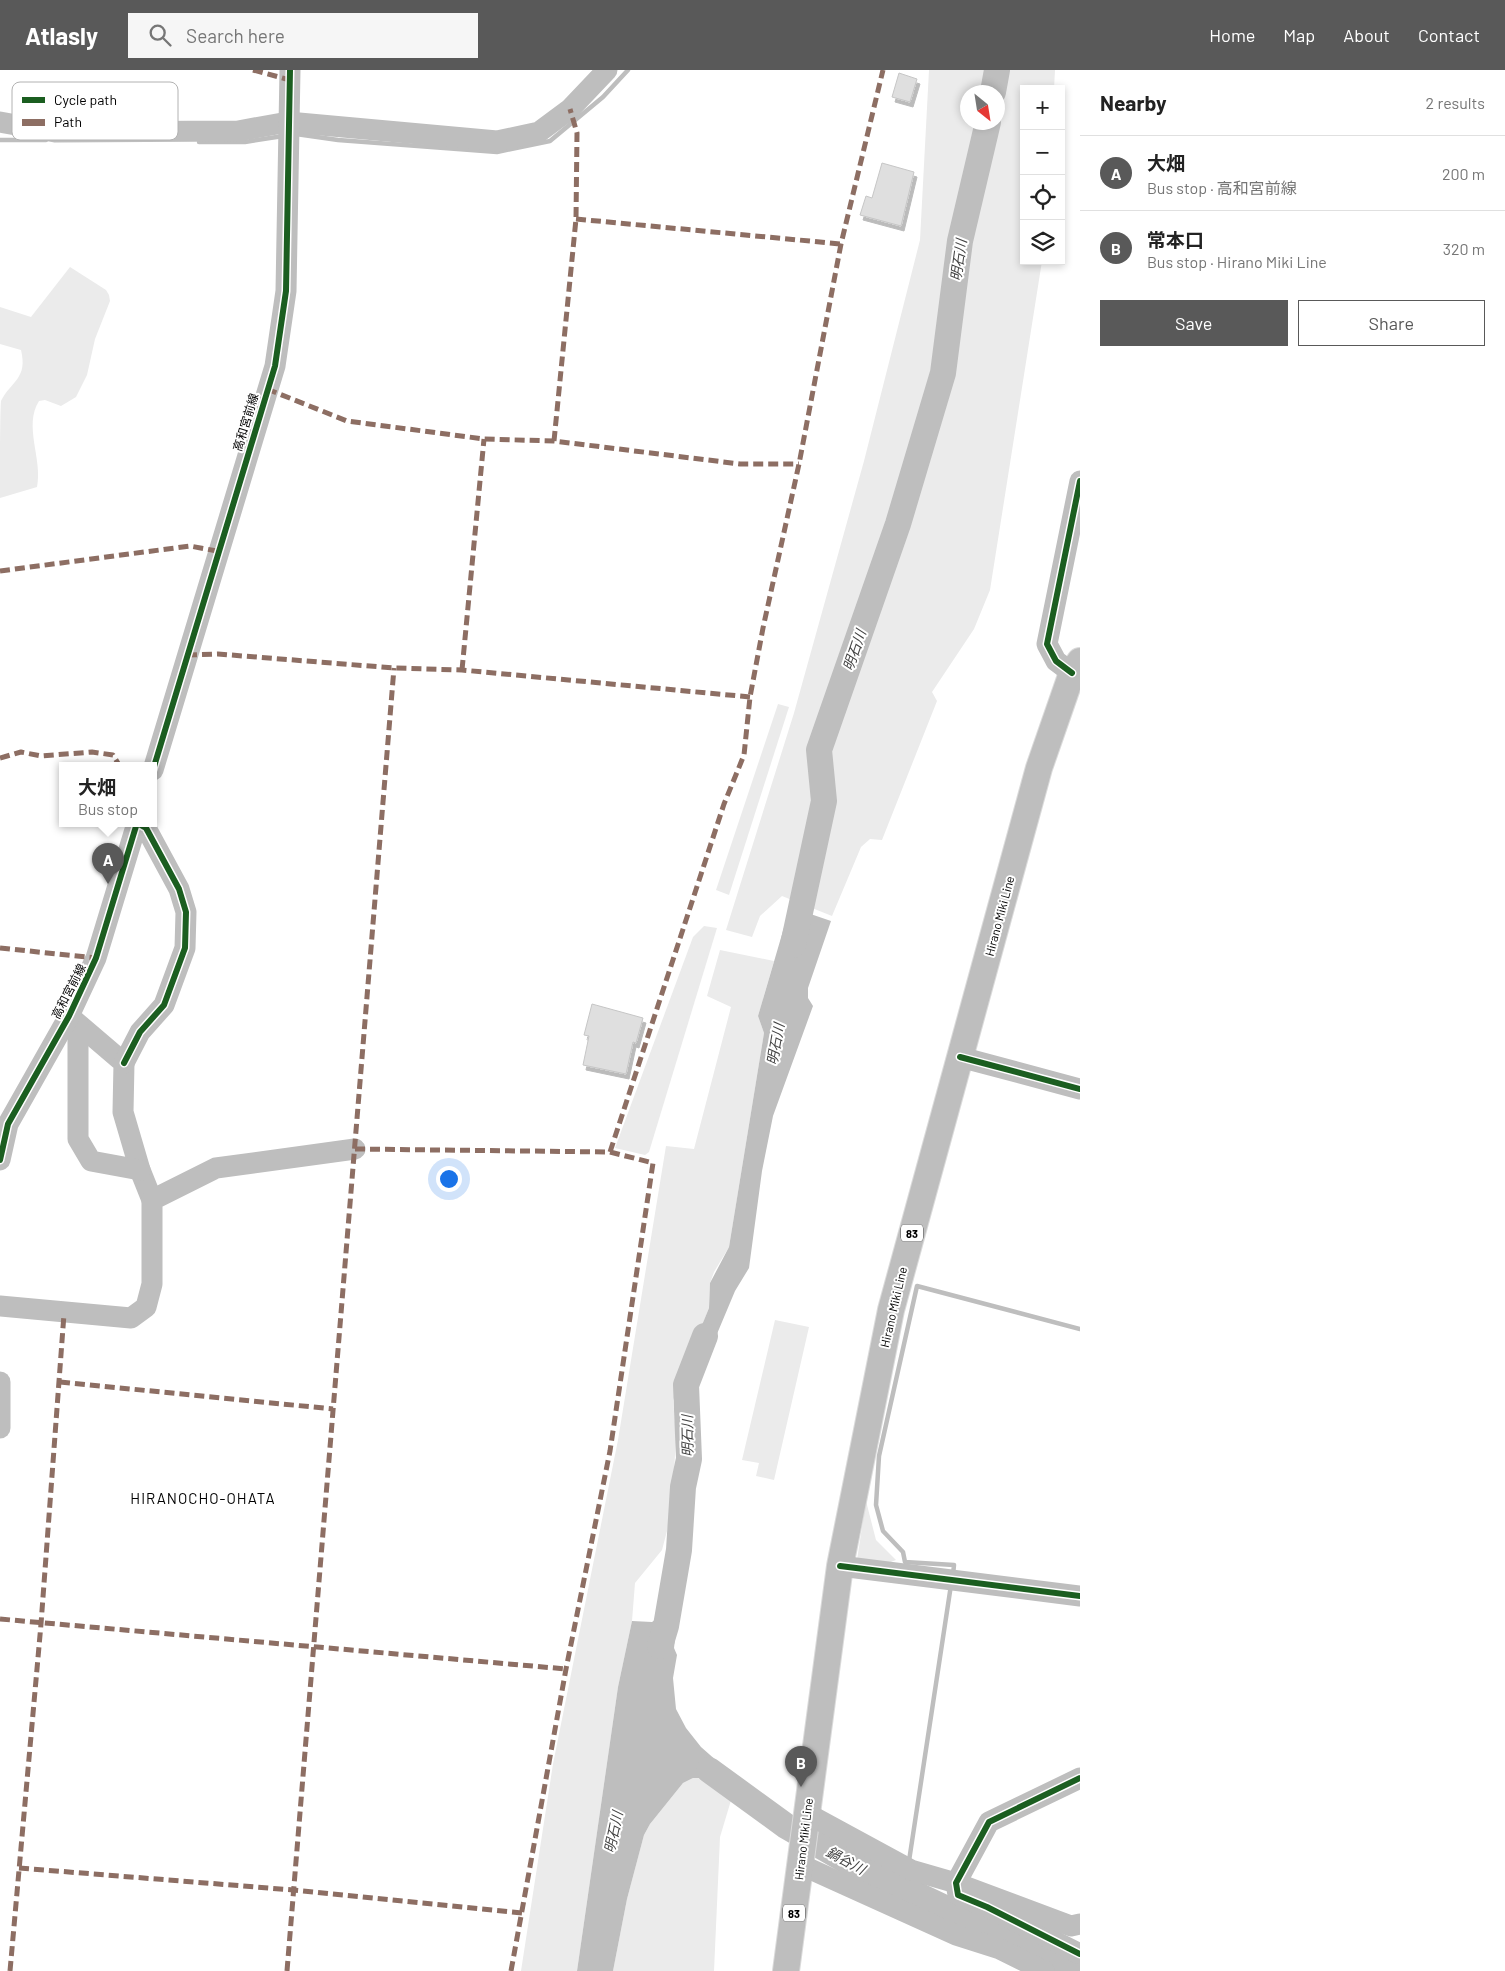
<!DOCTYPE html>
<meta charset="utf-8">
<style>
:root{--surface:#fff;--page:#f6f6f6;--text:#222;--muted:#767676;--line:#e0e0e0;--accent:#595959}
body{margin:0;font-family:Barlow,"Noto Sans JP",sans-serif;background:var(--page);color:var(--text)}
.controls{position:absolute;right:15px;top:15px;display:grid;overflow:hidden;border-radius:0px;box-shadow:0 2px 8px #0003}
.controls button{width:45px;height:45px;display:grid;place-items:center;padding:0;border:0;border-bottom:1px solid var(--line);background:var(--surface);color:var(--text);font:25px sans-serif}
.compass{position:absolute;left:960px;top:15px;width:45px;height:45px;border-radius:50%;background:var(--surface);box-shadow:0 2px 8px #0003;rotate:150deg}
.you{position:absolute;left:448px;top:1108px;width:18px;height:18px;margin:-12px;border:4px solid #fff;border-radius:50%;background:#1a73e8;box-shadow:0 0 0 8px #1a73e833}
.badge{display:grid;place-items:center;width:32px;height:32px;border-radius:50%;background:var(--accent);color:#fff;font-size:16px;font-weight:700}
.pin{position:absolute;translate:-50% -41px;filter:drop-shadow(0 1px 2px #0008)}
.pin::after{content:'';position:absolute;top:26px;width:18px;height:15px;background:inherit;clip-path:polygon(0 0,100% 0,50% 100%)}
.popup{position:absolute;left:59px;top:692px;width:98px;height:65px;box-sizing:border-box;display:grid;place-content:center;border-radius:0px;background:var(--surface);filter:drop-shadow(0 1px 4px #0005);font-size:16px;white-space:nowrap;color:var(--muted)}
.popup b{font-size:19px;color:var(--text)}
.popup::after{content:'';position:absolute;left:50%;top:100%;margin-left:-10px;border:10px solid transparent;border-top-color:var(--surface)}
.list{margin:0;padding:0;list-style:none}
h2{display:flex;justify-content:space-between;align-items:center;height:65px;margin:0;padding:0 20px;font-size:21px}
h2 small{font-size:16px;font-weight:400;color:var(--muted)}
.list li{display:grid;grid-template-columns:32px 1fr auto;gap:15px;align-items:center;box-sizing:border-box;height:75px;padding:0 20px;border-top:1px solid var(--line)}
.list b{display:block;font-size:19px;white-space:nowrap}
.list p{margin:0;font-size:16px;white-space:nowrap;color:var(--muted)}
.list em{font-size:16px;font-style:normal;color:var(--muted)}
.actions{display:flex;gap:10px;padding:15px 20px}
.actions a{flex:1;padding:11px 0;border:1px solid var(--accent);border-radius:0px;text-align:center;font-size:18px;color:var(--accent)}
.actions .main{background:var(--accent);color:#fff}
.icon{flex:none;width:28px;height:28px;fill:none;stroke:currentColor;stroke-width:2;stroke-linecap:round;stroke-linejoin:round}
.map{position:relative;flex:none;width:1080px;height:1901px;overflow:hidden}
header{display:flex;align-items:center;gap:30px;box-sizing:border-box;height:70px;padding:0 25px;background:var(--accent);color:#fff}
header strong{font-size:24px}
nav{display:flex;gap:28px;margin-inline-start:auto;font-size:18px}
.search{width:350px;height:45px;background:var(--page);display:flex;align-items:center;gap:12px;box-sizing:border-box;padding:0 18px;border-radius:0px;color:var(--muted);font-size:19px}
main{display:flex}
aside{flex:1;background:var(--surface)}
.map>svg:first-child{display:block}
.green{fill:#ebebeb;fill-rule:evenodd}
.water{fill:#bebebe}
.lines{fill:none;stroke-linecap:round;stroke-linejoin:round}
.stream{stroke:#bebebe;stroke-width:4.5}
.river{stroke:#bebebe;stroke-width:26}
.building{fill:#dfdfdf;stroke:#c6c6c6;filter:url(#shadow)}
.major-casing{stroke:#dbdbdb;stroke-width:28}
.minor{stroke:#bebebe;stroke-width:21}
.major{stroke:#bebebe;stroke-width:26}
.quiet{stroke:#8d6e63;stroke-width:5;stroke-dasharray:10 5;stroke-linecap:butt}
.cycleway-casing{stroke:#fff;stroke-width:9}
.cycleway{stroke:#1b5e20;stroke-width:6}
.labels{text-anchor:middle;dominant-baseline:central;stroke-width:4;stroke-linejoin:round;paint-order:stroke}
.shield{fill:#fff;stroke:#4c4c4c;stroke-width:1}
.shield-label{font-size:11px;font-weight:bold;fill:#000}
.street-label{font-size:12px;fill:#000;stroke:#fff}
.water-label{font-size:14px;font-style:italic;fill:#434343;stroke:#fff}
.quarter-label{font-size:15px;letter-spacing:1px;fill:#000;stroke:#fff}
.key{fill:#fff;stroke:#b2b2b2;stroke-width:1}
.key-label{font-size:14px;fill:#000}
</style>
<header>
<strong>Atlasly</strong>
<div class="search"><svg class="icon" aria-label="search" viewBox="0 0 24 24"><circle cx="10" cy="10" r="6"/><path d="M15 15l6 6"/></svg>Search here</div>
<nav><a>Home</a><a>Map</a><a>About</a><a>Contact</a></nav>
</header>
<main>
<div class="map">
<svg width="1080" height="1901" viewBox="0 0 1080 1901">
<defs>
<filter id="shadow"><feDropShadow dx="3" dy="5" stdDeviation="0" flood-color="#0004"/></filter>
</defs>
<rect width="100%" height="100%" fill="#fff"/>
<g class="green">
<path d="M929 0H1055L1054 19H1024V191H1042L990 520 974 559 932 622 937 631 882 770 870 769 861 777 832 846 782 826 760 846 752 867 726 860 794 643 864 391 920 170ZM968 22H998V52H968Z"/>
<path d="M70 197 106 220 109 225 110 231 95 269 87 305 76 327 61 336 45 330 39 331C23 356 43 389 37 417L0 428C0 414 0 339 1 331 11 311 28 309 21 280L0 274V237L31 247Z"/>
<path d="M778 634 789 637 729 825 716 820Z"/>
<path d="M704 856 717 858 649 1082 645 1085 615 1078 693 867Z"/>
<path d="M720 880 774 891 758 946 764 963 729 1177 714 1202 710 1213 709 1238 695 1272 689 1298 673 1330 676 1365 672 1442 662 1480 635 1513 632 1551 618 1617 577 1901H521L553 1694 618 1370 666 1076 694 1079 731 937 707 926Z"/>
<path d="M775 1250 809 1257 774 1410 756 1406 759 1393 742 1390Z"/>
<path d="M866 1431 876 1470 896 1490 885 1494 857 1490Z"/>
<path d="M693 1708H704L732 1727 720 1767 714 1901H613L627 1829 644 1765 650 1754 683 1713Z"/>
</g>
<g class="water">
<path d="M790 837 831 851 808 918V928L813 936 773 1046 762 1101 749 1198 735 1221 701 1302 689 1298 695 1272 709 1238 710 1213 729 1177 764 963 758 946Z"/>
<path d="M675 1541 678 1544 674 1578 677 1585 673 1608 676 1639 686 1658 701 1677 743 1714 732 1727 704 1708H693L683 1713 650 1754 644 1765 627 1829 613 1901H577L618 1617 632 1551 652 1552 664 1543Z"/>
</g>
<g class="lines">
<g class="stream">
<path d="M296 64 338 70 497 82 550 71 603 27 628 0"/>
<path d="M0 70H46"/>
<path d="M199 72H245L283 66"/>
<path d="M953 1505 954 1495 905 1492 903 1482 883 1461 876 1435 879 1386 917 1216 1080 1259"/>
<path d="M909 1791 951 1515"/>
<path d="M905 1817 907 1804"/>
</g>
<g class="river">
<path d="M993 22 997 0"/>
<path d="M793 875 824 731 819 680 898 454 943 303 960 171 988 52"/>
<path d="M660 1576 666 1556 679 1480 683 1417 689 1389 686 1315 705 1266"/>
<path d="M709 1700 786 1756 852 1794 1078 1901"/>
</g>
</g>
<g class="building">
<path d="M899 3 917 9 910 32 892 27Z"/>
<path d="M882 93 914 102 901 156 860 145 866 126 872 128Z"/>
<path d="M592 934 643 948 636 973 633 972 626 1004 583 995 589 966 584 965Z"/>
</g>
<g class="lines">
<g class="major-casing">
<path id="major" d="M786 1901 840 1496 891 1240 1039 698 1072 603 1080 591"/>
</g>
<g class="minor">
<path d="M0 52 55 62 238 61 288 52 497 71 539 62 570 39 607 0"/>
<path d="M1072 603 1056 591 1047 574 1080 411"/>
<path d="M153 700 275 296 286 221 290 0"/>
<path d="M69 946 124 993 123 1042 140 1100 152 1130"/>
<path d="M78 955V1069L91 1091 140 1100"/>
<path d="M960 987 1080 1019"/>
<path d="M0 1090 8 1054 69 946 96 888 137 753 146 758 179 819 186 842 185 878 164 935 140 962 124 993"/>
<path d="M0 1236 131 1248 146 1237 152 1214V1130L216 1098 355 1079"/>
<path d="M0 1312V1358"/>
<path d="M840 1496 1080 1526"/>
<path d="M1080 1708 989 1752 956 1813 958 1825 987 1837 1080 1884"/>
<path d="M806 1743 911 1800 956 1813 1071 1856 1080 1854"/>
<path d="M799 1794 956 1865 1000 1879 1044 1901"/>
</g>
<use href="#major" class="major"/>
<g class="quiet">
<path d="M253 0 290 10"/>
<path d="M576 149 841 174"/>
<path d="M267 319 347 351 484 369 554 371 740 394H799"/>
<path d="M554 371 576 149 577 63 570 39"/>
<path d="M0 501 190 476 217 481"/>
<path d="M187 585 218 584 394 598 462 600 750 627"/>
<path d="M462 600 484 369"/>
<path d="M0 688 21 682 41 686 92 682 113 685 119 695"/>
<path d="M0 878 96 888"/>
<path d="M355 1079 610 1082 653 1093 610 1381 566 1599 511 1901"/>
<path d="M610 1082 724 734 744 685 750 627 763 558 799 394 841 174 883 0"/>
<path d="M60 1312 333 1339"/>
<path d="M0 1549 566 1599"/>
<path d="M19 1798 293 1820 522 1843"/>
<path d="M10 1901 41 1554 64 1244"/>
<path d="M287 1901 394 598"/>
</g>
<g class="cycleway-casing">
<g id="cycleway">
<path d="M1072 603 1056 591 1047 574 1080 411"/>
<path d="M153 700 275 296 286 221 290 0"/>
<path d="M960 987 1080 1019"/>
<path d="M0 1090 8 1054 69 946 96 888 137 753 146 758 179 819 186 842 185 878 164 935 140 962 124 993"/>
<path d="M840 1496 1080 1526"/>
<path d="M1080 1708 989 1752 956 1813 958 1825 987 1837 1080 1884"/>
</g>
</g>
<use href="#cycleway" class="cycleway"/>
</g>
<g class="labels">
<g class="shield">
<rect x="901" y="1154.5" width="22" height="17" rx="4"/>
<rect x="783" y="1834.5" width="22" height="17" rx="4"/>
</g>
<g class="shield-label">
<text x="912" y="1163">83</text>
<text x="794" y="1843">83</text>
</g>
<g class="street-label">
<text transform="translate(245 352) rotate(-73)">高和宮前線</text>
<text transform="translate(999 846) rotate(-75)">Hirano Miki Line</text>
<text transform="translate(68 921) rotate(-63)">高和宮前線</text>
<text transform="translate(893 1237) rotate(-77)">Hirano Miki Line</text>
<text transform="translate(803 1769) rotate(-83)">Hirano Miki Line</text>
</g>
<g class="water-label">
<text transform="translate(958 190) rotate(-82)">明石川</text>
<text transform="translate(854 580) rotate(-71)">明石川</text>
<text transform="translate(775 974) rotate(-80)">明石川</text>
<text transform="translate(687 1366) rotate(-91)">明石川</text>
<text transform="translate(613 1762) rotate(-78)">明石川</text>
<text transform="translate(846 1790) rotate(28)">鍋谷川</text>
</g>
<g class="quarter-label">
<text x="203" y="1428">HIRANOCHO-OHATA</text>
</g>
</g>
<rect x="12" y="12" width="166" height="58" rx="8" class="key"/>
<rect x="22" y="27" width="23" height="6" fill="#1b5e20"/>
<rect x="22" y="49" width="23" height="7" fill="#8d6e63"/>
<g class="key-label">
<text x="54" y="35">Cycle path</text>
<text x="54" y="57">Path</text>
</g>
</svg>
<div class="controls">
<button>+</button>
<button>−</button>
<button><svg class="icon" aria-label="locate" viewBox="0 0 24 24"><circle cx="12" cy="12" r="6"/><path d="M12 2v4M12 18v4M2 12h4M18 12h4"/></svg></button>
<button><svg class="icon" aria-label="layers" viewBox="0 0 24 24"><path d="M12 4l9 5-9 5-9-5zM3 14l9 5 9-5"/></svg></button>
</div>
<svg class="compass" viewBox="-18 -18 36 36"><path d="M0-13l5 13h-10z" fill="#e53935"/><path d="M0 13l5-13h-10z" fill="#767676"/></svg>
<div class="you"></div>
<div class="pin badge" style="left:108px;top:814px">A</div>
<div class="popup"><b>大畑</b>Bus stop</div>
<div class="pin badge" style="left:801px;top:1717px">B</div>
</div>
<aside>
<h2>Nearby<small>2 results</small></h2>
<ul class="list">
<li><span class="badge">A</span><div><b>大畑</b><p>Bus stop · 高和宮前線</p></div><em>200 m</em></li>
<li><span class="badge">B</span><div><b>常本口</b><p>Bus stop · Hirano Miki Line</p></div><em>320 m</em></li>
</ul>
<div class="actions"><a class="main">Save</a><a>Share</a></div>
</aside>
</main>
